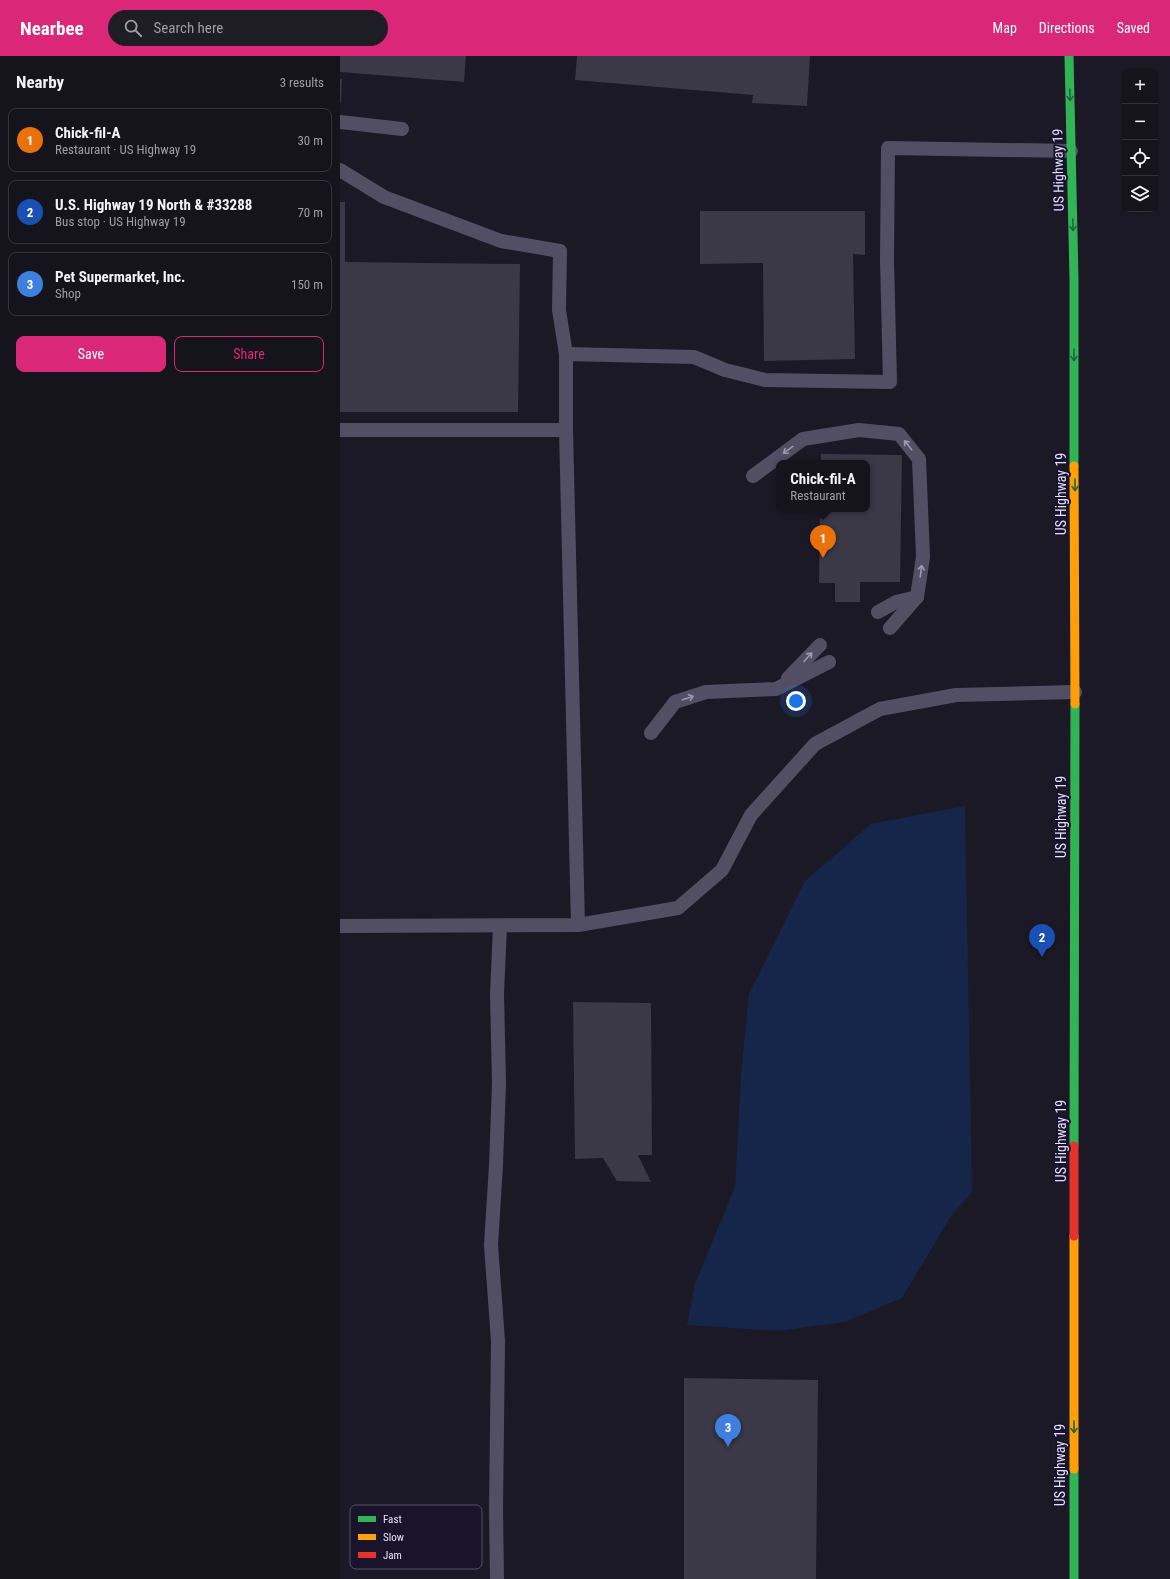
<!DOCTYPE html>
<meta charset="utf-8">
<style>
:root{--surface:#15131c;--page:#1e1c25;--text:#f1f3f6;--muted:#9d9ea3;--line:#34323b;--accent:#db2777}
body{margin:0;font-family:"Roboto Condensed",sans-serif;background:var(--page);color:var(--text)}
.controls{position:absolute;right:12px;top:12px;display:grid;overflow:hidden;border-radius:8px;box-shadow:0 1px 3px #0004}
.controls button{width:36px;height:36px;display:grid;place-items:center;padding:0;border:0;border-bottom:1px solid var(--line);background:var(--surface);color:var(--text);font:20px sans-serif}
.you{position:absolute;left:456px;top:645px;width:14px;height:14px;margin:-10px;border:3px solid #fff;border-radius:50%;background:#1a73e8;box-shadow:0 0 0 6px #1a73e833}
.badge{display:grid;place-items:center;width:26px;height:26px;border-radius:50%;background:var(--accent);color:#fff;font-size:13px;font-weight:700}
.pin{position:absolute;translate:-50% -33px;filter:drop-shadow(0 1px 2px #0008)}
.pin::after{content:'';position:absolute;top:21px;width:14px;height:12px;background:inherit;clip-path:polygon(0 0,100% 0,50% 100%)}
.popup{position:absolute;left:436px;top:404px;width:94px;height:52px;box-sizing:border-box;display:grid;place-content:center;border-radius:8px;background:var(--surface);filter:drop-shadow(0 1px 3px #0005);font-size:13px;white-space:nowrap;color:var(--muted)}
.popup b{font-size:15px;color:var(--text)}
.popup::after{content:'';position:absolute;left:50%;top:100%;margin-left:-8px;border:8px solid transparent;border-top-color:var(--surface)}
.list{margin:0;padding:0;list-style:none}
h2{display:flex;justify-content:space-between;align-items:center;height:52px;margin:0;padding:0 16px;font-size:17px}
h2 small{font-size:13px;font-weight:400;color:var(--muted)}
.list li{display:grid;grid-template-columns:26px 1fr auto;gap:12px;align-items:center;box-sizing:border-box;height:64px;margin:0 8px 8px;padding:0 8px;border:1px solid var(--line);border-radius:8px}
.list b{display:block;font-size:15px;white-space:nowrap}
.list p{margin:0;font-size:13px;white-space:nowrap;color:var(--muted)}
.list em{font-size:13px;font-style:normal;color:var(--muted)}
.actions{display:flex;gap:8px;padding:12px 16px}
.actions a{flex:1;padding:9px 0;border:1px solid var(--accent);border-radius:8px;text-align:center;font-size:14px;color:var(--accent)}
.actions .main{background:var(--accent);color:#fff}
.icon{flex:none;width:22px;height:22px;fill:none;stroke:currentColor;stroke-width:2;stroke-linecap:round;stroke-linejoin:round}
.map{position:relative;flex:none;width:830px;height:1523px;overflow:hidden}
header{display:flex;align-items:center;gap:24px;box-sizing:border-box;height:56px;padding:0 20px;background:var(--accent);color:#fff}
header strong{font-size:19px}
nav{display:flex;gap:22px;margin-inline-start:auto;font-size:14px}
.search{width:280px;height:36px;background:var(--page);display:flex;align-items:center;gap:10px;box-sizing:border-box;padding:0 14px;border-radius:22px;color:var(--muted);font-size:15px}
main{display:flex}
aside{flex:1;background:var(--surface)}
.map>svg:first-child{display:block}
.water{fill:#15264a}
.building{fill:#3b3847}
.lines{fill:none;stroke-linecap:round;stroke-linejoin:round}
.lane{stroke:#524f65;stroke-width:14}
.fast{stroke:#30b455;stroke-width:9}
.slow{stroke:#ff9f0a;stroke-width:9}
.jam{stroke:#e5322d;stroke-width:9}
.oneway{stroke:#246440}
.oneway2{stroke:#9c98b0}
.labels{text-anchor:middle;dominant-baseline:central;stroke-width:4;stroke-linejoin:round;paint-order:stroke}
.street-label{font-size:14px;fill:#e5e0fc;stroke:#19142b}
.key{fill:#19142b;stroke:#56516a;stroke-width:1}
.key-label{font-size:11px;fill:#e5e0fc}
</style>
<header>
<strong>Nearbee</strong>
<div class="search"><svg class="icon" aria-label="search" viewBox="0 0 24 24"><circle cx="10" cy="10" r="6"/><path d="M15 15l6 6"/></svg>Search here</div>
<nav><a>Map</a><a>Directions</a><a>Saved</a></nav>
</header>
<main>
<aside>
<h2>Nearby<small>3 results</small></h2>
<ul class="list">
<li><span class="badge" style="background:#e8710a">1</span><div><b>Chick-fil-A</b><p>Restaurant · US Highway 19</p></div><em>30 m</em></li>
<li><span class="badge" style="background:#1a4fb4">2</span><div><b>U.S. Highway 19 North &amp; #33288</b><p>Bus stop · US Highway 19</p></div><em>70 m</em></li>
<li><span class="badge" style="background:#3f7fe0">3</span><div><b>Pet Supermarket, Inc.</b><p>Shop</p></div><em>150 m</em></li>
</ul>
<div class="actions"><a class="main">Save</a><a>Share</a></div>
</aside>
<div class="map">
<svg width="830" height="1523" viewBox="0 0 830 1523">
<rect width="100%" height="100%" fill="#1c1926"/>
<path class="water" d="M625 750 632 1136 611 1160 562 1242 505 1266 438 1275 347 1269 355 1228 395 1131 401 1019 409 938 465 825 531 768Z"/>
<g class="building">
<path d="M0 0H126L124 26 0 16Z"/>
<path d="M237 0H470L467 50 412 47 413 39 235 24Z"/>
<path d="M0 23H2L1 46H0Z"/>
<path d="M0 146H5V206L180 208 178 356H0Z"/>
<path d="M360 155H525V199L513 198 515 303 424 305 423 207 360 208Z"/>
<path d="M481 398 562 399 560 526H520V546H495V527H479L480 453H527V407H481Z"/>
<path d="M233 946 311 947 312 1099H298L311 1126 277 1125 263 1102 235 1103Z"/>
<path d="M344 1322 478 1324 476 1523H344Z"/>
</g>
<g class="lines">
<g class="lane">
<path d="M0 66 62 73"/>
<path d="M0 114 44 141 161 185 220 195 219 254 226 298"/>
<path d="M0 374H226"/>
<path d="M413 420 463 383 519 374 559 378 579 403 583 501 577 541 550 572"/>
<path d="M538 556 556 546 577 541"/>
<path d="M448 622 480 589"/>
<path d="M311 677 335 646 366 636 436 633 489 606"/>
<path d="M238 869 226 374V298L354 301 385 314 425 324 550 326 547 204 548 92 731 95"/>
<path d="M0 870 238 869 338 852 382 814 411 759 475 688 540 653 616 639 735 636"/>
<path d="M157 1523 156 1453 158 1285 151 1189 156 1109 159 1027 157 938 160 870"/>
</g>
<g class="fast">
<path d="M729 0 734 223V410"/>
<path d="M734 1090 735 648"/>
<path d="M734 1523V1413"/>
</g>
<g class="slow">
<path d="M734 410 735 648"/>
<path d="M734 1413V1180"/>
</g>
<path class="jam" d="M734 1180V1090"/>
</g>
<defs><path id="oneway-shaft" d="M-6 0H5M1.5-3L5.5 0L1.5 3" fill="none" stroke-width="1.6" stroke-linecap="round" stroke-linejoin="round"/></defs>
<g class="oneway">
<use href="#oneway-shaft" transform="translate(730 39) rotate(89)"/>
<use href="#oneway-shaft" transform="translate(733 169) rotate(89)"/>
<use href="#oneway-shaft" transform="translate(734 299) rotate(90)"/>
<use href="#oneway-shaft" transform="translate(735 429) rotate(90)"/>
<use href="#oneway-shaft" transform="translate(734 1371) rotate(90)"/>
</g>
<g class="oneway2">
<use href="#oneway-shaft" transform="translate(568 389) rotate(-129)"/>
<use href="#oneway-shaft" transform="translate(448 394) rotate(144)"/>
<use href="#oneway-shaft" transform="translate(581 515) rotate(-82)"/>
<use href="#oneway-shaft" transform="translate(468 601) rotate(-48)"/>
<use href="#oneway-shaft" transform="translate(348 642) rotate(-18)"/>
</g>
<g class="labels">
<g class="street-label">
<text transform="translate(718 114) rotate(-91)">US Highway 19</text>
<text transform="translate(721 438) rotate(-90)">US Highway 19</text>
<text transform="translate(721 761) rotate(-90)">US Highway 19</text>
<text transform="translate(721 1085) rotate(-90)">US Highway 19</text>
<text transform="translate(720 1409) rotate(-90)">US Highway 19</text>
</g>
</g>
<rect x="10" y="1449" width="132" height="64" rx="6" class="key"/>
<rect x="18" y="1460" width="18" height="6" fill="#30b455"/>
<rect x="18" y="1478" width="18" height="6" fill="#ff9f0a"/>
<rect x="18" y="1496" width="18" height="6" fill="#e5322d"/>
<g class="key-label">
<text x="43" y="1467">Fast</text>
<text x="43" y="1485">Slow</text>
<text x="43" y="1503">Jam</text>
</g>
</svg>
<div class="controls">
<button>+</button>
<button>−</button>
<button><svg class="icon" aria-label="locate" viewBox="0 0 24 24"><circle cx="12" cy="12" r="6"/><path d="M12 2v4M12 18v4M2 12h4M18 12h4"/></svg></button>
<button><svg class="icon" aria-label="layers" viewBox="0 0 24 24"><path d="M12 4l9 5-9 5-9-5zM3 14l9 5 9-5"/></svg></button>
</div>
<div class="you"></div>
<div class="pin badge" style="left:483px;top:502px;background:#e8710a">1</div>
<div class="popup"><b>Chick-fil-A</b>Restaurant</div>
<div class="pin badge" style="left:702px;top:901px;background:#1a4fb4">2</div>
<div class="pin badge" style="left:388px;top:1391px;background:#3f7fe0">3</div>
</div>
</main>
